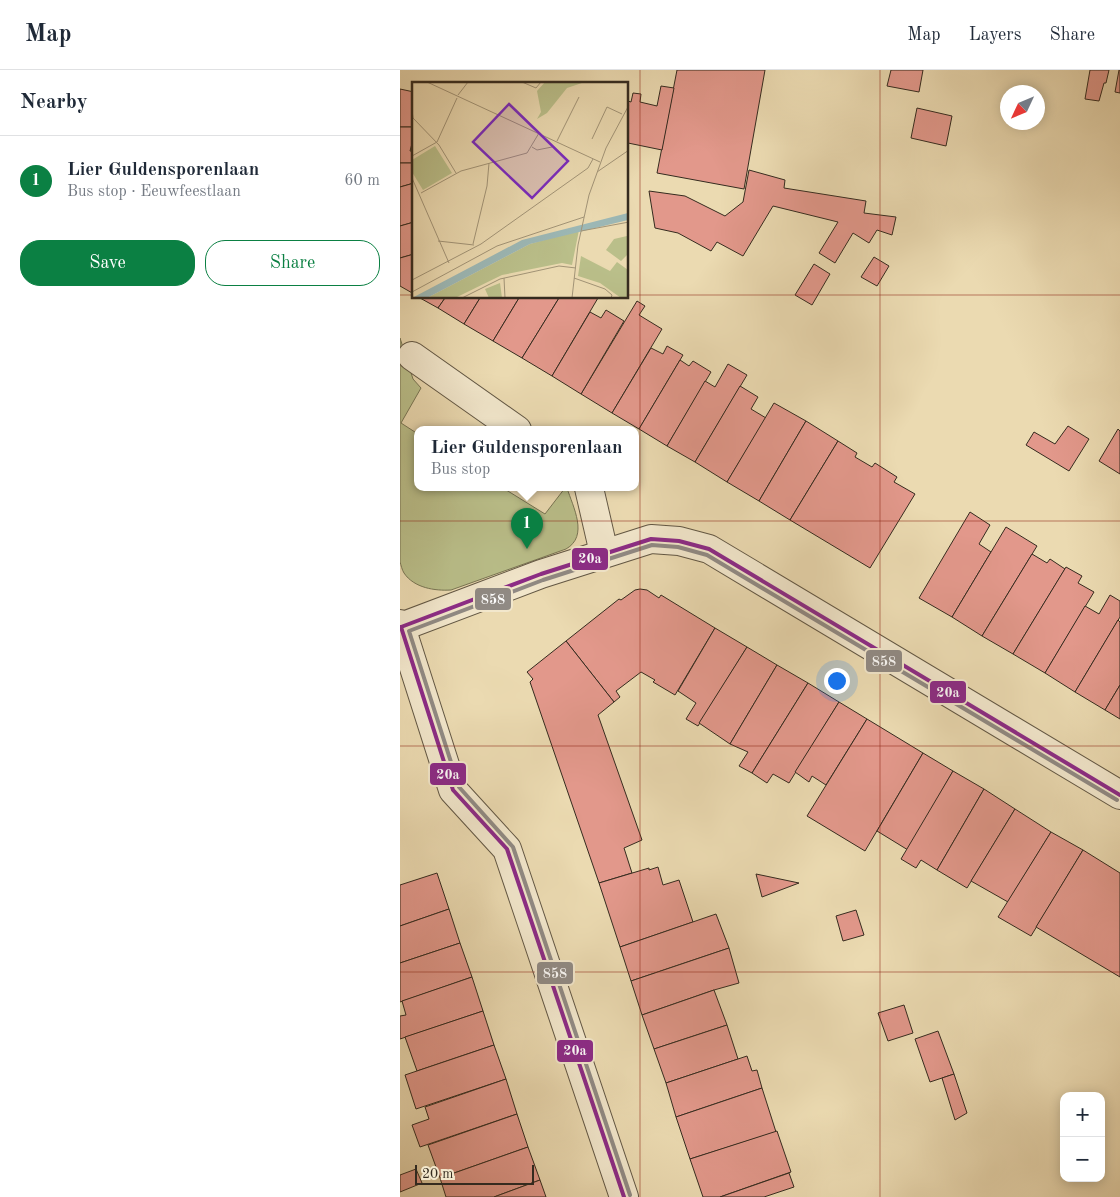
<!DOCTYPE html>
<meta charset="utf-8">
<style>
:root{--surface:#fff;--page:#f6f6f7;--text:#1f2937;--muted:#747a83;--line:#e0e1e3;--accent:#0b8043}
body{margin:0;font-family:"Old Standard TT",serif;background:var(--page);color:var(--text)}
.controls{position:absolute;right:15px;bottom:15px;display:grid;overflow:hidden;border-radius:10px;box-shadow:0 2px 12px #0003}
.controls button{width:45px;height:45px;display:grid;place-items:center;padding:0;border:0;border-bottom:1px solid var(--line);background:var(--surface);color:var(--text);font:25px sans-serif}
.compass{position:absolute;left:600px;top:15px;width:45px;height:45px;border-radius:50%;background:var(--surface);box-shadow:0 2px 12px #0003;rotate:226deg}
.scale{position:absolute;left:15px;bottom:12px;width:119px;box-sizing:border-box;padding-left:5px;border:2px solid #352b1f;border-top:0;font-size:14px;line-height:18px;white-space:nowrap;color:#352b1f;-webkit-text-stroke:4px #f2e7cc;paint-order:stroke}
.you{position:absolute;left:436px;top:610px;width:18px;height:18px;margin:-12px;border:4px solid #fff;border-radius:50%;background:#1a73e8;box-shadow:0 0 0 8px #1a73e833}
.badge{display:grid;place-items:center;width:32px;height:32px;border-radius:50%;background:var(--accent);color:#fff;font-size:16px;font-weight:700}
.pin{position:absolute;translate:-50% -41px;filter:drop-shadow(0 1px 2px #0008)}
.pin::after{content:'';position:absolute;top:26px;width:18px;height:15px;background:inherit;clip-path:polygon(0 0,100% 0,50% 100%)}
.popup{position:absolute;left:14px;top:356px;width:225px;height:65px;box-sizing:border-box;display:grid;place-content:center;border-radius:10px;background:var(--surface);filter:drop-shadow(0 1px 4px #0005);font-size:16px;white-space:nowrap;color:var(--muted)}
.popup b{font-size:19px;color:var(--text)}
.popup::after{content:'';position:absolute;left:50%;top:100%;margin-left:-10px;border:10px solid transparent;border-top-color:var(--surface)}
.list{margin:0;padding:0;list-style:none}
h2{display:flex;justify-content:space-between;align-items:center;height:65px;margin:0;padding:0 20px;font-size:21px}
h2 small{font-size:16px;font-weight:400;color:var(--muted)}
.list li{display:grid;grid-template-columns:32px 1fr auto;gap:15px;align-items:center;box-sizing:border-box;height:90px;padding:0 20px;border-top:1px solid var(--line)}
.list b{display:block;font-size:19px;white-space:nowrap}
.list p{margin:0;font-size:16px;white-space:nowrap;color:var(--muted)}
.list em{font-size:16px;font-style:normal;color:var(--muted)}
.actions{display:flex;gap:10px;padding:15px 20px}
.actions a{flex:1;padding:11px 0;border:1px solid var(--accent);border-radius:20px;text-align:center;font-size:18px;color:var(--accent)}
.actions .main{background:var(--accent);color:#fff}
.map{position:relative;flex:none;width:720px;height:1127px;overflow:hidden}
header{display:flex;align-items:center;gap:30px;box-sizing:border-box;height:70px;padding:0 25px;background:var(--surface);border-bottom:1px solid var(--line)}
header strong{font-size:24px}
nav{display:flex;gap:28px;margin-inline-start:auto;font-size:18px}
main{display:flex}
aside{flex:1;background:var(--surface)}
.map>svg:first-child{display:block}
.green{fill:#babf8a;stroke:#787554}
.building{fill:#e2988b;stroke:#352b1f}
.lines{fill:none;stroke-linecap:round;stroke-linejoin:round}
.minor-casing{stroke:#625744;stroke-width:30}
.minor{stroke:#f2e7cc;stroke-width:28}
.bus-1-casing{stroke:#f2e7cc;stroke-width:8}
.bus-2-casing{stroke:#f2e7cc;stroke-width:8}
.bus-1{stroke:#8c2b87;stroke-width:4}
.bus-2{stroke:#908a84;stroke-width:4}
.grid{fill:none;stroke:#8f2418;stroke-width:1;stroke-opacity:0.55}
.inset-road{fill:none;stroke:#a29477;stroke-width:1}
.view{fill:#7b2cbf;fill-opacity:0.15;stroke:#7b2cbf;stroke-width:2.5}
.inset-edge{fill:none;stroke:#352b1f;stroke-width:2.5}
.line-badge{stroke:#f2e7cc;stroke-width:2}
.badge-label{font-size:14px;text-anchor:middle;font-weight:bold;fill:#fff}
</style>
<header>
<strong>Map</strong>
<nav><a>Map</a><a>Layers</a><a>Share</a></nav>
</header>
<main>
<aside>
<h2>Nearby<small></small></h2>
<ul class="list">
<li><span class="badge">1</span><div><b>Lier Guldensporenlaan</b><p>Bus stop · Eeuwfeestlaan</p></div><em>60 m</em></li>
</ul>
<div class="actions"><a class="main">Save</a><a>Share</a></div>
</aside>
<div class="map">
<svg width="720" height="1127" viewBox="0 0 720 1127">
<rect width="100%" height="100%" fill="#ebdab1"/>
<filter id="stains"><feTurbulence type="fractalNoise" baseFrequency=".004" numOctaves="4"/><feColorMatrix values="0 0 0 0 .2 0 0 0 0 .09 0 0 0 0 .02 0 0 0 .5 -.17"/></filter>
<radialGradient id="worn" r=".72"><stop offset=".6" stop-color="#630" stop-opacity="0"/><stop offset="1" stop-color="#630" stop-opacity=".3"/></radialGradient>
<path class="green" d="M0 268 13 309 21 318 1 353 18 364V418H103L145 444 165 418H167C173 437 189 466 166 479L51 520C35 521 14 518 4 503 2 500 1 495 0 492Z"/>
<g class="building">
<path d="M277 0H365L344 119 257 103Z"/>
<path d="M491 0H523L519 22 487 16Z"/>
<path d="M690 0H709L706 13H704L699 31 685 29Z"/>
<path d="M719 0H720V23L715 22Z"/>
<path d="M261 16 274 18 262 80 228 73V31L231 32 233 23 241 24 240 32 257 36Z"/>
<path d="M0 19 14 22V57H0Z"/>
<path d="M517 38 552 46 546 76 511 68Z"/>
<path d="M0 57H14V66L10 81H14V93H0Z"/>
<path d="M0 93H14V113L0 117Z"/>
<path d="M349 100 385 110 384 118 466 131 464 143 496 147 492 165 477 160 469 173 453 163 435 193 419 183 438 152 373 136 343 186 317 172 311 181 278 163 255 158 249 121 285 126 325 146 343 132Z"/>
<path d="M14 113V152L0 156V117Z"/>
<path d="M14 152V184L0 188V156Z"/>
<path d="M14 184V224L0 216V188Z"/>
<path d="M474 187 489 196 477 216 461 207Z"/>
<path d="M414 194 430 204 412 235 395 225Z"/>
<path d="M20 228H45L38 238Z"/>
<path d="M45 228H80L64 254 38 238Z"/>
<path d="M80 228H119L93 271 64 254Z"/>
<path d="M119 228H159L122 288 93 271Z"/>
<path d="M159 228H198L152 306 122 288Z"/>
<path d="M237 231 245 236 239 245 262 259 212 343 181 324Z"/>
<path d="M206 240 224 251 181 324 152 306 190 242 201 248Z"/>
<path d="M267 276 283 285 239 359 212 343 251 278 263 284Z"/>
<path d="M280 290 289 296 293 291 311 302 267 376 239 359Z"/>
<path d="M328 294 347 305 295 392 267 376 305 311 315 317Z"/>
<path d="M340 316 358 327 351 339 366 348 327 412 295 392Z"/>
<path d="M374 333 406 351 359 431 327 412Z"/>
<path d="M406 351 438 371 390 450 359 431Z"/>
<path d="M668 356 689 369 669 401 626 375 634 362 655 374Z"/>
<path d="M718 359 720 361V404L699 391Z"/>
<path d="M438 371 457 383 455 387 472 397 475 393 497 407 494 412 515 424 470 498 390 450Z"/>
<path d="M570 442 590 455 579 474 591 482 552 547 519 528Z"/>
<path d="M606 457 637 476 582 566 552 547Z"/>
<path d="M632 484 647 493 650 489 665 499 613 584 582 566Z"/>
<path d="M666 497 682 506 678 513 694 522 645 603 613 584Z"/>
<path d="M240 519 247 520 259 528 261 525 315 558 275 625 253 612 255 610 241 602 216 621 220 627 214 632 166 571 219 529 221 530 235 520Z"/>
<path d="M710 525 720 531V547L675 622 645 603 685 536 699 544Z"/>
<path d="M718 550 720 552V615L705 640 675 622Z"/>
<path d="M315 558 347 577 298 656 286 649 296 633 278 621Z"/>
<path d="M166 571 214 632 198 645 242 770 224 778 232 803 199 813 130 612 133 609 127 602Z"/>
<path d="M347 577 377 595 330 674 299 653Z"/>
<path d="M377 595 408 613 352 703 339 696 348 682 330 674Z"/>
<path d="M408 613 439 632 389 713 373 704 367 713 352 703Z"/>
<path d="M720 615V649L705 640Z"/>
<path d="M439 632 467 649 426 715 412 706 409 712 395 702Z"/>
<path d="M467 649 523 683 465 781 407 746Z"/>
<path d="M523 683 553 701 508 780 477 761Z"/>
<path d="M553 701 584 719 537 800 521 790 516 798 501 789Z"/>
<path d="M584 719 615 739 567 818 537 800Z"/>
<path d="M615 739 651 762 608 832 571 811Z"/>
<path d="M651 762 683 780 631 866 598 847Z"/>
<path d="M683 780 720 803V907L636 857Z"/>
<path d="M258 797 263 815 279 810 293 852 220 877 199 813 249 798V800Z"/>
<path d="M37 803 49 839 0 856V815Z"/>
<path d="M356 804 399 813 362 827Z"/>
<path d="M49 839 60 873 0 893V856Z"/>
<path d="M456 840 464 865 443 871 436 846Z"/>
<path d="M316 844 329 878 231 911 220 877Z"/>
<path d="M60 873 72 907 0 932V893Z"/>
<path d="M329 878 339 913 314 920 242 945 231 911Z"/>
<path d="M72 907 83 941 0 969V946L6 945 2 931Z"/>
<path d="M314 920 327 955 254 979 242 945Z"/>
<path d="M504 935 513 963 488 971 478 943Z"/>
<path d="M83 941 94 975 17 1001 5 967Z"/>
<path d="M327 955 338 989 266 1013 254 979Z"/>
<path d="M538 961 554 1004 530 1012 515 969Z"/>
<path d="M94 975 106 1009 16 1039 5 1005Z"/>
<path d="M347 986 352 1001 357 1000 362 1018 276 1047 266 1013Z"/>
<path d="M554 1004 567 1043 555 1050 542 1008Z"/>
<path d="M106 1009 117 1044 20 1077 12 1055 29 1049 25 1037Z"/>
<path d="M362 1018 376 1062 290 1089 276 1047Z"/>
<path d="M117 1044 128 1077 40 1108 28 1075Z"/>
<path d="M377 1061 391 1102 320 1127H303L290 1089Z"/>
<path d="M128 1077 140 1110 94 1127H46L40 1108Z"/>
<path d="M16 1099 22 1113 0 1122V1105Z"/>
<path d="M389 1103 394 1117 364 1127H320Z"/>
<path d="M140 1110 146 1127H94Z"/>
</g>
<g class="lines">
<g class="minor-casing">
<g id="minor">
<path d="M12 286 117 360"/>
<path d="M189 418 204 483"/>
<path d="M0 554 53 720 107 779 224 1127"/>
<path d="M1 557 141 504 251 469 279 471 309 479 720 725"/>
</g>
</g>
<use href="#minor" class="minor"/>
<g class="bus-1-casing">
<g id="bus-1">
<path d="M1 557 141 504 251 469 279 471 309 479 720 725"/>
<path d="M1 557 53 720 107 779 224 1127"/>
</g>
</g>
<g class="bus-2-casing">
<path id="bus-2" d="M230 1125 113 777 59 717 9 561 143 510 252 475 278 477 307 485 717 730"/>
</g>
<use href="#bus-1" class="bus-1"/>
<use href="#bus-2" class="bus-2"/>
</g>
<path class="grid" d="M240 0V1127M480 0V1127M0 225H14M228 225H720M0 451H720M0 676H720M0 902H720"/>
<g transform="translate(12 12)">
<rect width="216" height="216" fill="#ebdab1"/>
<path d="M133 0H173L155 6 135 31 125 37 129 30 125 9ZM23 64 40 91 11 108 0 90V78ZM167 148 160 183 150 181 90 193 43 216H15L118 162ZM215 154 216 172 209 179 194 168 202 157ZM169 174 198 189 205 180 216 188V216H209L188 201 166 194ZM88 201 90 216H77L73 207Z" fill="#babf8a"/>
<path d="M216 131V138L118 162 15 216H0L110 158Z" fill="#9cb8b6"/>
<path class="inset-road" d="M15 0 188 80M110 0 124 6 129 0M46 13 56 0M0 28 1 36 27 63 44 91M180 57 195 25 210 32M145 59 167 15M120 65 125 68 140 65M0 74 25 60 45 16M185 90 217 68M0 96 37 181M9 111 49 89 115 71 127 51M169 149 217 140M26 159 62 163M61 162 75 104 77 81M92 196 93 216M162 196 193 207 200 213 199 216M0 198 69 162 176 86 181 77M0 210 85 164 172 135M50 216 88 197 147 184 164 186M160 216 166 163 177 113 194 66 217 23"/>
<path class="view" d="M97 22 156 79 120 116 61 60Z"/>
<rect width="216" height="216" class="inset-edge"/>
</g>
<g class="line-badge">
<rect x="171" y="477" width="38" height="24" rx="5" fill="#8c2b87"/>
<rect x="74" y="517" width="38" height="24" rx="5" fill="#908a84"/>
<rect x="465" y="579" width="38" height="24" rx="5" fill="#908a84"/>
<rect x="529" y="610" width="38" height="24" rx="5" fill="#8c2b87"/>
<rect x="29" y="692" width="38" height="24" rx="5" fill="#8c2b87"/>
<rect x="136" y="891" width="38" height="24" rx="5" fill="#908a84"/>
<rect x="156" y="969" width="38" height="24" rx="5" fill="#8c2b87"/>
</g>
<g class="badge-label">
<text x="190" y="493">20a</text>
<text x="93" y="534">858</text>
<text x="484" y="596">858</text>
<text x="548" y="627">20a</text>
<text x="48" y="709">20a</text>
<text x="155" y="908">858</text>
<text x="175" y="985">20a</text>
</g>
<rect width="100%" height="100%" filter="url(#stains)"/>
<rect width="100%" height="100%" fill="url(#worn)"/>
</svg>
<div class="controls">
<button>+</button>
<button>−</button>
</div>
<svg class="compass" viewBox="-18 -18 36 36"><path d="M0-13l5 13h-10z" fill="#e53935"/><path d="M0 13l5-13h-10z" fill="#747a83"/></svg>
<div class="scale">20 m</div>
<div class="you"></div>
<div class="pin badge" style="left:127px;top:479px">1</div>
<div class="popup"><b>Lier Guldensporenlaan</b>Bus stop</div>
</div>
</main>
